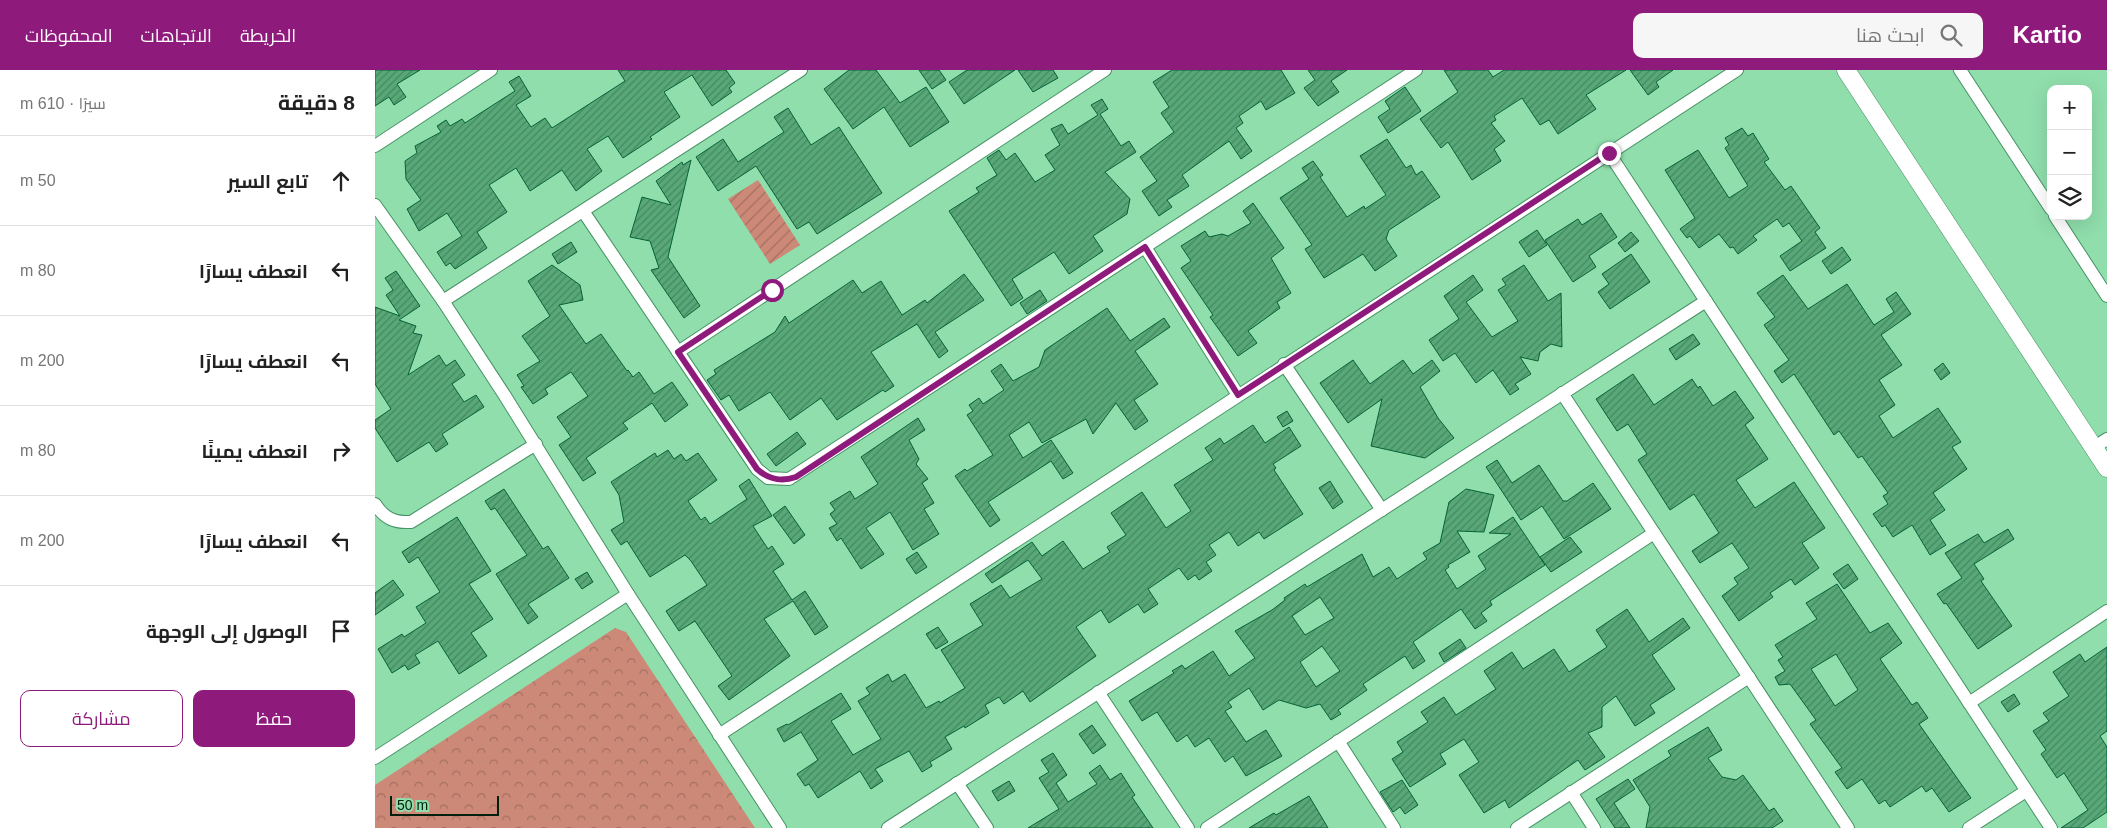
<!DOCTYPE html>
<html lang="ar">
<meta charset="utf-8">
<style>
:root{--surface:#fff;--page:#f6f6f6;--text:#222;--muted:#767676;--line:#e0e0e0;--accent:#8e1b7c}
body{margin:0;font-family:Arial,Cairo,sans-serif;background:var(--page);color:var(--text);direction:rtl}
.controls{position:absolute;right:15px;top:15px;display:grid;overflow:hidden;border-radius:10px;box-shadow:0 5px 20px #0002}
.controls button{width:45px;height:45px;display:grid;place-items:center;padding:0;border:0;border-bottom:1px solid var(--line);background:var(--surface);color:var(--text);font:25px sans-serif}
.scale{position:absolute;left:15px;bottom:12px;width:109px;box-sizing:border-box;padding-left:5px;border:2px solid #001f0d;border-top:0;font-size:14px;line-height:18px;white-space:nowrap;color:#001f0d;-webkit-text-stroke:4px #90deac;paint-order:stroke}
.stop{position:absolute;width:15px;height:15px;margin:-11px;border:4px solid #8e1b7c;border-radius:50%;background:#fff}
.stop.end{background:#8e1b7c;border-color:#fff;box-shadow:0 1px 5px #0008}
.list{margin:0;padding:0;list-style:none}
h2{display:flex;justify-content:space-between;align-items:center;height:65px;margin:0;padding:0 20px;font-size:21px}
h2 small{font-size:16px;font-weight:400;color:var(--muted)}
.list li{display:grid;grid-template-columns:32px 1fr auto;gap:15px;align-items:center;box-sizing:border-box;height:90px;padding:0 20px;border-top:1px solid var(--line)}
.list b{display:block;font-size:19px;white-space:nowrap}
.list em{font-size:16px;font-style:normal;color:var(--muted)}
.actions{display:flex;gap:10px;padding:15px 20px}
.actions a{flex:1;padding:11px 0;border:1px solid var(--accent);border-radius:10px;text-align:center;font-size:18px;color:var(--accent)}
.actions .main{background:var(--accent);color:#fff}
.icon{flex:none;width:28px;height:28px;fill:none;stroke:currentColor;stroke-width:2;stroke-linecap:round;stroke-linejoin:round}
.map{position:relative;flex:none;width:1732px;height:758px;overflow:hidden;direction:ltr}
header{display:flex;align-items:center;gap:30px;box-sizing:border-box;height:70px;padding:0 25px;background:var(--accent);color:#fff}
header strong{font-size:24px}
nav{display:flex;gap:28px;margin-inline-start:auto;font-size:18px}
.search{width:350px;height:45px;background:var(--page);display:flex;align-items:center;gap:12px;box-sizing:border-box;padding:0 18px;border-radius:10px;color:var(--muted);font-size:19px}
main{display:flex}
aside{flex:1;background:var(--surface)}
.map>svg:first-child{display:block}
.park{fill:url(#park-crowns)}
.garden{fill:url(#garden-furrows)}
.building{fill:url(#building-hatch);stroke:#056237;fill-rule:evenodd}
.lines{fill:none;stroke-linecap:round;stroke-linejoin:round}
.street-casing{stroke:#459265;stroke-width:14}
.secondary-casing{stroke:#459265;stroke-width:19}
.street{stroke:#fff;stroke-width:12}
.secondary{stroke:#fff;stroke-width:18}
.route{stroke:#8e1b7c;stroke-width:6}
</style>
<header>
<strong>Kartio</strong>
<div class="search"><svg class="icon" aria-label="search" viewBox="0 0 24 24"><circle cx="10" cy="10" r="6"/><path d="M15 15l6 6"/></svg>ابحث هنا</div>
<nav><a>الخريطة</a><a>الاتجاهات</a><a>المحفوظات</a></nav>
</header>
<main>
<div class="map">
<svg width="1732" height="758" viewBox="0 0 1732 758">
<defs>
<pattern id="park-crowns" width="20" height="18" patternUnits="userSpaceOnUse" patternTransform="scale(1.25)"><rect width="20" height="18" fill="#cd8977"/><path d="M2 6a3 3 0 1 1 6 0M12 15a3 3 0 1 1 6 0" fill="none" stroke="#a46f60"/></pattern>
<pattern id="garden-furrows" width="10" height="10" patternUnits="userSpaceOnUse" patternTransform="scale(1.25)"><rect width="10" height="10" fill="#cd8977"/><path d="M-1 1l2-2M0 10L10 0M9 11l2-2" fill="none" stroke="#a46f60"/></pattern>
<pattern id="building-hatch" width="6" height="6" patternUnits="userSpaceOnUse" patternTransform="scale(1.25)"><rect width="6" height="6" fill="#58a878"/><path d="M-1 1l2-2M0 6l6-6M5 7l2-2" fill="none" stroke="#468861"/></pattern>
</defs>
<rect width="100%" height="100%" fill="#90deac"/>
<path class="park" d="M240 558 251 562 380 758H0V715Z"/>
<path class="garden" d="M383 110 425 175 395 194 353 129Z"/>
<g class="building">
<path d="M0 0H45L22 14 31 27 19 35 14 27 0 36Z"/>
<path d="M243 0H351L360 13 354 18 357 22 337 36 317 5 289 22 305 47 275 67 277 69 248 88 233 66 212 79 227 101 201 121 187 100 155 121 141 98 114 115 132 142 102 162 112 178 80 199 75 193 71 196 62 182 87 166 72 143 44 161 32 139 46 130 31 109 30 91 42 83 40 76 66 62 62 56 71 50 75 56 87 49 90 53 140 21 134 12 144 6 156 26 141 35 156 57 170 48 177 58 250 11Z"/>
<path d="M474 0H501L525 33 551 17 574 52 535 77 509 37 478 59 449 19Z"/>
<path d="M544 0H564L571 10 557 19Z"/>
<path d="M592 0H640L589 34 574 12Z"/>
<path d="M643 0H678L683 8 658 22Z"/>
<path d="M797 0H906L920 23 891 40 886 31 864 46 868 53 861 58 877 81 866 89 854 71 807 105 814 116 792 130 797 137 784 146 767 121 782 111 765 87 799 62 786 43 794 37 778 12Z"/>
<path d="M933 0H972L956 11 964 22 943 36 929 18 940 10Z"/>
<path d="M1069 0H1113L1118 7 1129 0H1251L1211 25 1221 39 1183 64 1174 50 1165 55 1147 28 1119 46 1121 50 1116 53 1130 71 1119 79 1126 91 1097 110 1073 72 1066 78 1045 49 1083 22Z"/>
<path d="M1255 0H1298L1281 12 1284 17 1273 25Z"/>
<path d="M1030 17 1046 41 1013 63 1003 47 1015 39 1010 31Z"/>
<path d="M727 29 733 39 725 44 746 76 754 71 761 82 730 102 755 129 752 144 718 166 728 181 694 204 679 182 637 209 648 228 636 236 574 141 604 122 601 118 622 105 612 88 624 80 631 90 640 83 660 112 680 100 670 85 685 75 676 59 687 54 693 64 723 45 716 35Z"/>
<path d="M413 38 436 75 464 57 507 123 442 164 434 152 422 159 381 96 343 121 321 87 348 69 363 92 409 62 399 47Z"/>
<path d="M1367 58 1373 66 1378 63 1394 89 1389 92 1410 120 1416 116 1445 158 1440 162 1451 178 1415 201 1405 186 1427 171 1414 153 1408 157 1402 149 1378 166 1382 170 1363 184 1358 177 1355 178 1344 164 1324 178 1315 166 1312 168 1305 159 1320 148 1290 100 1323 80 1354 128 1373 116 1350 78 1354 75 1350 68Z"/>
<path d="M1012 69 1031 98 1036 95 1041 105 1047 101 1065 127 1014 160 1011 169 1022 186 1000 201 988 184 949 208 930 179 937 175 905 128 934 109 927 98 938 91 948 105 945 107 972 147 989 136 990 139 1011 125 985 86Z"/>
<path d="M316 90 293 187 325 236 309 248 276 200 284 198 275 171 255 167 267 127 296 135 281 111 307 92 308 95Z"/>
<path d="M878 133 909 178 896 188 916 223 902 232 905 238 873 261 882 273 863 286 835 247 838 245 806 198 816 191 806 176 830 161 834 167 847 164 853 166 876 153 868 141Z"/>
<path d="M1226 143 1242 167 1214 186 1221 197 1198 212 1170 170 1203 149 1207 155Z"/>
<path d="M1162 160 1172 175 1154 187 1144 172Z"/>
<path d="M1256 162 1264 171 1250 182 1243 173Z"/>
<path d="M196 172 202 182 183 194 177 184Z"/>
<path d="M1467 177 1476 190 1456 204 1447 191Z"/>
<path d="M1256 184 1275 212 1235 239 1223 222 1234 214 1227 204Z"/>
<path d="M177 195 205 215 208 230 184 235 211 274 226 264 252 301 253 300 258 307 264 302 279 324 297 312 313 335 290 352 277 333 248 353 253 359 211 388 221 403 208 411 184 375 196 367 182 347 213 326 196 302 170 319 173 324 158 334 146 317 149 316 142 305 165 291 147 266 175 246 153 211Z"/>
<path d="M1149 195 1173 231 1186 223 1187 277 1176 274 1165 282 1163 291 1145 287 1156 304 1140 314 1144 319 1135 325 1118 300 1101 313 1080 283 1068 291 1054 270 1084 249 1069 226 1098 205 1108 220 1091 232 1117 267 1143 251 1123 220 1131 215 1127 209Z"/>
<path d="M21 201 45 236 24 250 41 256 38 263 47 265 33 305 64 285 71 296 80 290 90 305 77 314 89 332 101 325 109 337 67 364 73 374 61 382 54 372 22 392 0 358V350L16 339 0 314V237L25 246 11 225 18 220 10 208Z"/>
<path d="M589 204 609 230 560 262 573 281 564 288 542 254 496 282 519 316 510 322 508 320 462 350 446 328 415 350 395 322 364 341 354 325 346 330 332 310 341 304 339 300 400 262 410 246 414 253 478 210 487 223 506 211 527 245 550 230 552 233Z"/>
<path d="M1408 205 1433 239 1472 214 1499 255 1519 242 1511 229 1521 222 1536 244 1506 265 1527 295 1504 310 1520 335 1504 346 1518 368 1563 338 1586 372 1577 377 1592 399 1558 423 1570 440 1555 450 1571 475 1555 485 1537 455 1518 467 1510 455 1507 457 1498 444 1513 434 1508 426 1513 423 1487 386 1483 388 1464 361 1459 365 1419 304 1407 313 1399 301 1414 290 1389 255 1400 247 1382 223Z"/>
<path d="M665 220 672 231 652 244 645 233Z"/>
<path d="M732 238 755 271 789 248 795 257 760 281 783 314 759 330 773 351 760 360 741 333 718 364 711 349 667 373 654 352 634 365 648 388 676 370 698 403 688 409 676 391 613 432 625 450 615 457 580 406 590 399 592 401 618 385 592 345 598 341 594 335 604 328 608 334 629 320 616 301 626 294 638 311 664 297 670 280Z"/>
<path d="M1318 264 1325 274 1301 290 1294 279Z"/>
<path d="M978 290 995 314 1028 290 1038 304 1057 290 1065 301 1045 317 1063 348 1079 368 1050 388 996 376 1007 329 973 353 945 313Z"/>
<path d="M1568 293 1575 303 1566 310 1559 300Z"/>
<path d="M1258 304 1279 335 1317 309 1323 318 1325 316 1338 336 1360 321 1379 348 1370 355 1393 389 1361 410 1380 438 1419 412 1450 458 1427 473 1444 498 1420 515 1416 509 1395 523 1398 527 1364 551 1347 526 1363 514 1359 508 1374 498 1357 473 1325 493 1317 481 1344 463 1319 424 1295 440 1263 390 1272 384 1253 354 1242 361 1221 329Z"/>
<path d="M912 341 918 351 908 357 902 347Z"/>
<path d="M543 348 550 360 534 370 544 389 541 394 553 409 547 413 559 433 549 439 564 464 538 480 515 442 491 458 509 484 486 499 466 468 462 471 454 458 462 454 455 444 460 440 455 433 475 421 480 429 503 414 486 387Z"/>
<path d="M878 355 890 373 914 357 926 376 898 394 901 398 899 400 928 444 889 469 884 462 863 476 854 462 834 475 841 485 831 492 837 501 824 510 820 505 813 510 804 498 773 519 783 534 769 543 763 534 734 553 726 540 701 557 721 586 655 632 648 621 629 634 624 627 610 635 614 643 590 658 589 656 570 667 577 679 555 692 557 696 547 702 534 681 500 699 508 711 496 719 485 701 443 728 434 714 430 716 422 704 443 690 426 662 409 672 402 659 412 654 413 655 466 623 476 639 456 651 478 685 506 669 483 631 495 624 491 618 513 604 517 612 530 604 551 638 564 631 565 633 590 618 566 580 608 555 595 534 626 515 635 528 667 509 653 490 617 513 610 504 657 472 667 486 688 471 708 499 735 482 732 477 751 465 736 443 767 422 791 458 816 441 799 415 838 390 830 378 845 368 849 374Z"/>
<path d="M422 362 431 374 401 396 392 384Z"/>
<path d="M293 380 299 389 306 384 311 391 323 383 342 410 313 431 326 450 330 447 335 454 372 429 364 416 374 409 397 446 378 456 393 479 397 476 409 494 398 501 417 530 430 521 453 557 440 565 418 531 389 549 415 586 354 630 343 616 357 606 320 551 304 561 291 541 332 515 316 491 310 485 275 507 252 471 246 475 236 460 249 452 244 425 236 412 280 383 282 387Z"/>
<path d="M1122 390 1137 413 1164 395 1188 431H1192L1218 413 1236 439 1189 469 1167 436 1146 450 1111 397Z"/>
<path d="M955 411 968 432 958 439 944 418Z"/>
<path d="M129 419 168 479 173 476 194 508 153 534 163 547 153 554 121 504 152 485 120 438 116 440 110 431Z"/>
<path d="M1091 419 1119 425 1109 462 1082 461 1095 482 1073 495 1074 497 1070 500 1082 519 1111 499 1103 486 1136 464 1114 463 1138 447 1170 495 1115 531 1117 535 1106 543 1112 551 1100 559 1086 539 1038 572 1050 591 1038 599 1030 586 988 614 992 620 963 640 966 644 956 650 945 634 931 638 904 630 888 640 874 618 853 632 857 637 850 641 871 672 891 660 907 686 871 706 858 686 850 692 834 668 820 677 812 665 802 672 782 642 767 651 754 631 799 603 797 601 807 595 810 599 838 581 854 606 880 588 860 561 897 540 910 530 909 528 930 514 932 517 987 484 998 507 1014 497 1022 509 1052 489 1048 483 1065 473 1074 432ZM945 527 959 548 930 565 917 546ZM947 576 965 601 941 617 925 592Z"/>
<path d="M410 436 430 465 419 474 398 445Z"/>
<path d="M82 447 116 501 94 514 118 549 96 563 112 586 84 604 63 571 40 585 45 593 33 600 30 595 17 603 3 579 27 564 29 567 51 553 41 537 65 522 43 487 34 493 27 482Z"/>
<path d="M1633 459 1639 469 1599 494 1609 509 1606 511 1637 556 1603 579 1571 533 1569 534 1562 524 1587 508 1570 483 1603 464 1609 473Z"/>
<path d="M1195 467 1207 482 1176 502 1165 487Z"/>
<path d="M542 482 552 497 541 504 531 489Z"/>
<path d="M1473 494 1483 509 1469 519 1458 504Z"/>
<path d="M212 502 218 512 207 519 200 509Z"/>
<path d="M18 510 29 525 0 545V523Z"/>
<path d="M1462 514 1495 563 1513 553 1527 573 1505 589 1537 635 1542 632 1553 648 1544 654 1596 728 1574 742 1557 718 1551 722 1547 716 1515 737 1510 730 1504 734 1487 709 1472 719 1460 702 1467 698 1435 654 1441 650 1415 614 1404 615 1400 607 1410 601 1403 590 1408 587 1400 575 1442 549 1431 533ZM1461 584 1483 620 1460 636 1436 599Z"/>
<path d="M1252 539 1274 572 1308 548 1315 558 1277 585 1300 619 1275 635 1280 643 1260 656 1241 626 1227 637V657L1213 663 1230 687 1210 700 1203 690 1134 738 1130 730 1109 743 1084 705 1104 692 1089 669 1065 684 1071 694 1035 717 1017 689 1028 682 1022 672 1053 652 1046 642 1069 627 1081 645 1121 619 1109 601 1137 582 1148 599 1179 579 1194 602 1232 577 1221 560Z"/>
<path d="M563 557 573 572 561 579 551 564Z"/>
<path d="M1085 569 1091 578 1069 592 1064 583Z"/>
<path d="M1732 577V661L1725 666 1732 677V742L1708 758H1686L1713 740 1689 703 1682 708 1666 684 1671 680 1658 661 1674 651 1668 643 1694 626 1678 602 1705 584 1710 592Z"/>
<path d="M1639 624 1645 634 1633 642 1626 632Z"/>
<path d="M717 655 731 675 718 684 704 664Z"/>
<path d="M1333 657 1347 680 1333 688 1347 707 1361 710 1368 705 1394 741 1399 738 1408 751 1397 758H1271L1275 737 1258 710 1296 686 1293 681Z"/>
<path d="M678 683 692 705 681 713 693 732 722 714 714 703 725 695 735 710 746 703 760 725 757 727 778 758H653L684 739 664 708 674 702 666 690Z"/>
<path d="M1253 709 1260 719 1239 733 1255 758H1240L1221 729Z"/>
<path d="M1027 710 1043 735 1030 744 1025 737 1018 742 1005 722Z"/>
<path d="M634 711 640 721 623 731 617 721Z"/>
<path d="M934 726 953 758H874L899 743 901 745Z"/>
</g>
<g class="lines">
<g class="street-casing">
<g id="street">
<path d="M1585 0 1676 139"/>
<path d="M0 76 116 0"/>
<path d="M1234 83 1676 758"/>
<path d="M0 135 68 231 130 326 253 524 405 758"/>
<path d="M208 141 382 399 393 408 414 409 1041 0"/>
<path d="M1680 146 1732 226"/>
<path d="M770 177 863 325"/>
<path d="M68 231 426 0"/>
<path d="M303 282 730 0"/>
<path d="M909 294 1007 440"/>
<path d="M1187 323 1473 758"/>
<path d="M1718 378 1732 369"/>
<path d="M0 434C9 448 19 453 36 452L161 374"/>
<path d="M723 622 813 758"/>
<path d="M1594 633 1732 541"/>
<path d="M344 665 1362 0"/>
<path d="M963 671 1019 758"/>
<path d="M0 688 253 524"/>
<path d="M582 713 612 758"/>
<path d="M1196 722 1219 758"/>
<path d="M513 758 1331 231"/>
<path d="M832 758 1279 463"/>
<path d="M1142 758 1374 607"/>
<path d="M1594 758 1651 721"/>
</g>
</g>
<g class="secondary-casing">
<path id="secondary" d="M1471 0 1732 398"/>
</g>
<use href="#street" class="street"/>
<use href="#secondary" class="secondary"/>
</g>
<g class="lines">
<path class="route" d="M397 220 303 282 382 399C394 410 406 412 421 407L770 177 863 325 1234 83"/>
</g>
</svg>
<div class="controls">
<button>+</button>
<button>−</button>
<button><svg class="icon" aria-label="layers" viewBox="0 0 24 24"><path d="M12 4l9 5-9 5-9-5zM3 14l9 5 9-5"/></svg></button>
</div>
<div class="scale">50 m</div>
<div class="stop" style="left:397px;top:220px"></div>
<div class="stop end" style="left:1234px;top:83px"></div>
</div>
<aside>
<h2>8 دقيقة<small>سيرًا · 610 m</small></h2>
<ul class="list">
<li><svg class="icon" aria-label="ahead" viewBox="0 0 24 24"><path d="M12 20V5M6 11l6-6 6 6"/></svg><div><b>تابع السير</b></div><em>50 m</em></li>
<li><svg class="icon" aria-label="left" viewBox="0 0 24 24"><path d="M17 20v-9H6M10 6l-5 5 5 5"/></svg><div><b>انعطف يسارًا</b></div><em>80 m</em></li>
<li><svg class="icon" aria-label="left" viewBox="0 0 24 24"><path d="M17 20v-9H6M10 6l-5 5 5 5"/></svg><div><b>انعطف يسارًا</b></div><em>200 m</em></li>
<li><svg class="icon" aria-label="right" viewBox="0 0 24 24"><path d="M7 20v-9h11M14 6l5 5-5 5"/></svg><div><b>انعطف يمينًا</b></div><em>80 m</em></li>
<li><svg class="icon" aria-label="left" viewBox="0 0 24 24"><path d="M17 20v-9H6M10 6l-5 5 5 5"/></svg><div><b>انعطف يسارًا</b></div><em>200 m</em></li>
<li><svg class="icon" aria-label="arrive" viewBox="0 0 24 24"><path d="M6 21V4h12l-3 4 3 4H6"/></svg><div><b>الوصول إلى الوجهة</b></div></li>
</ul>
<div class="actions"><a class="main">حفظ</a><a>مشاركة</a></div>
</aside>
</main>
